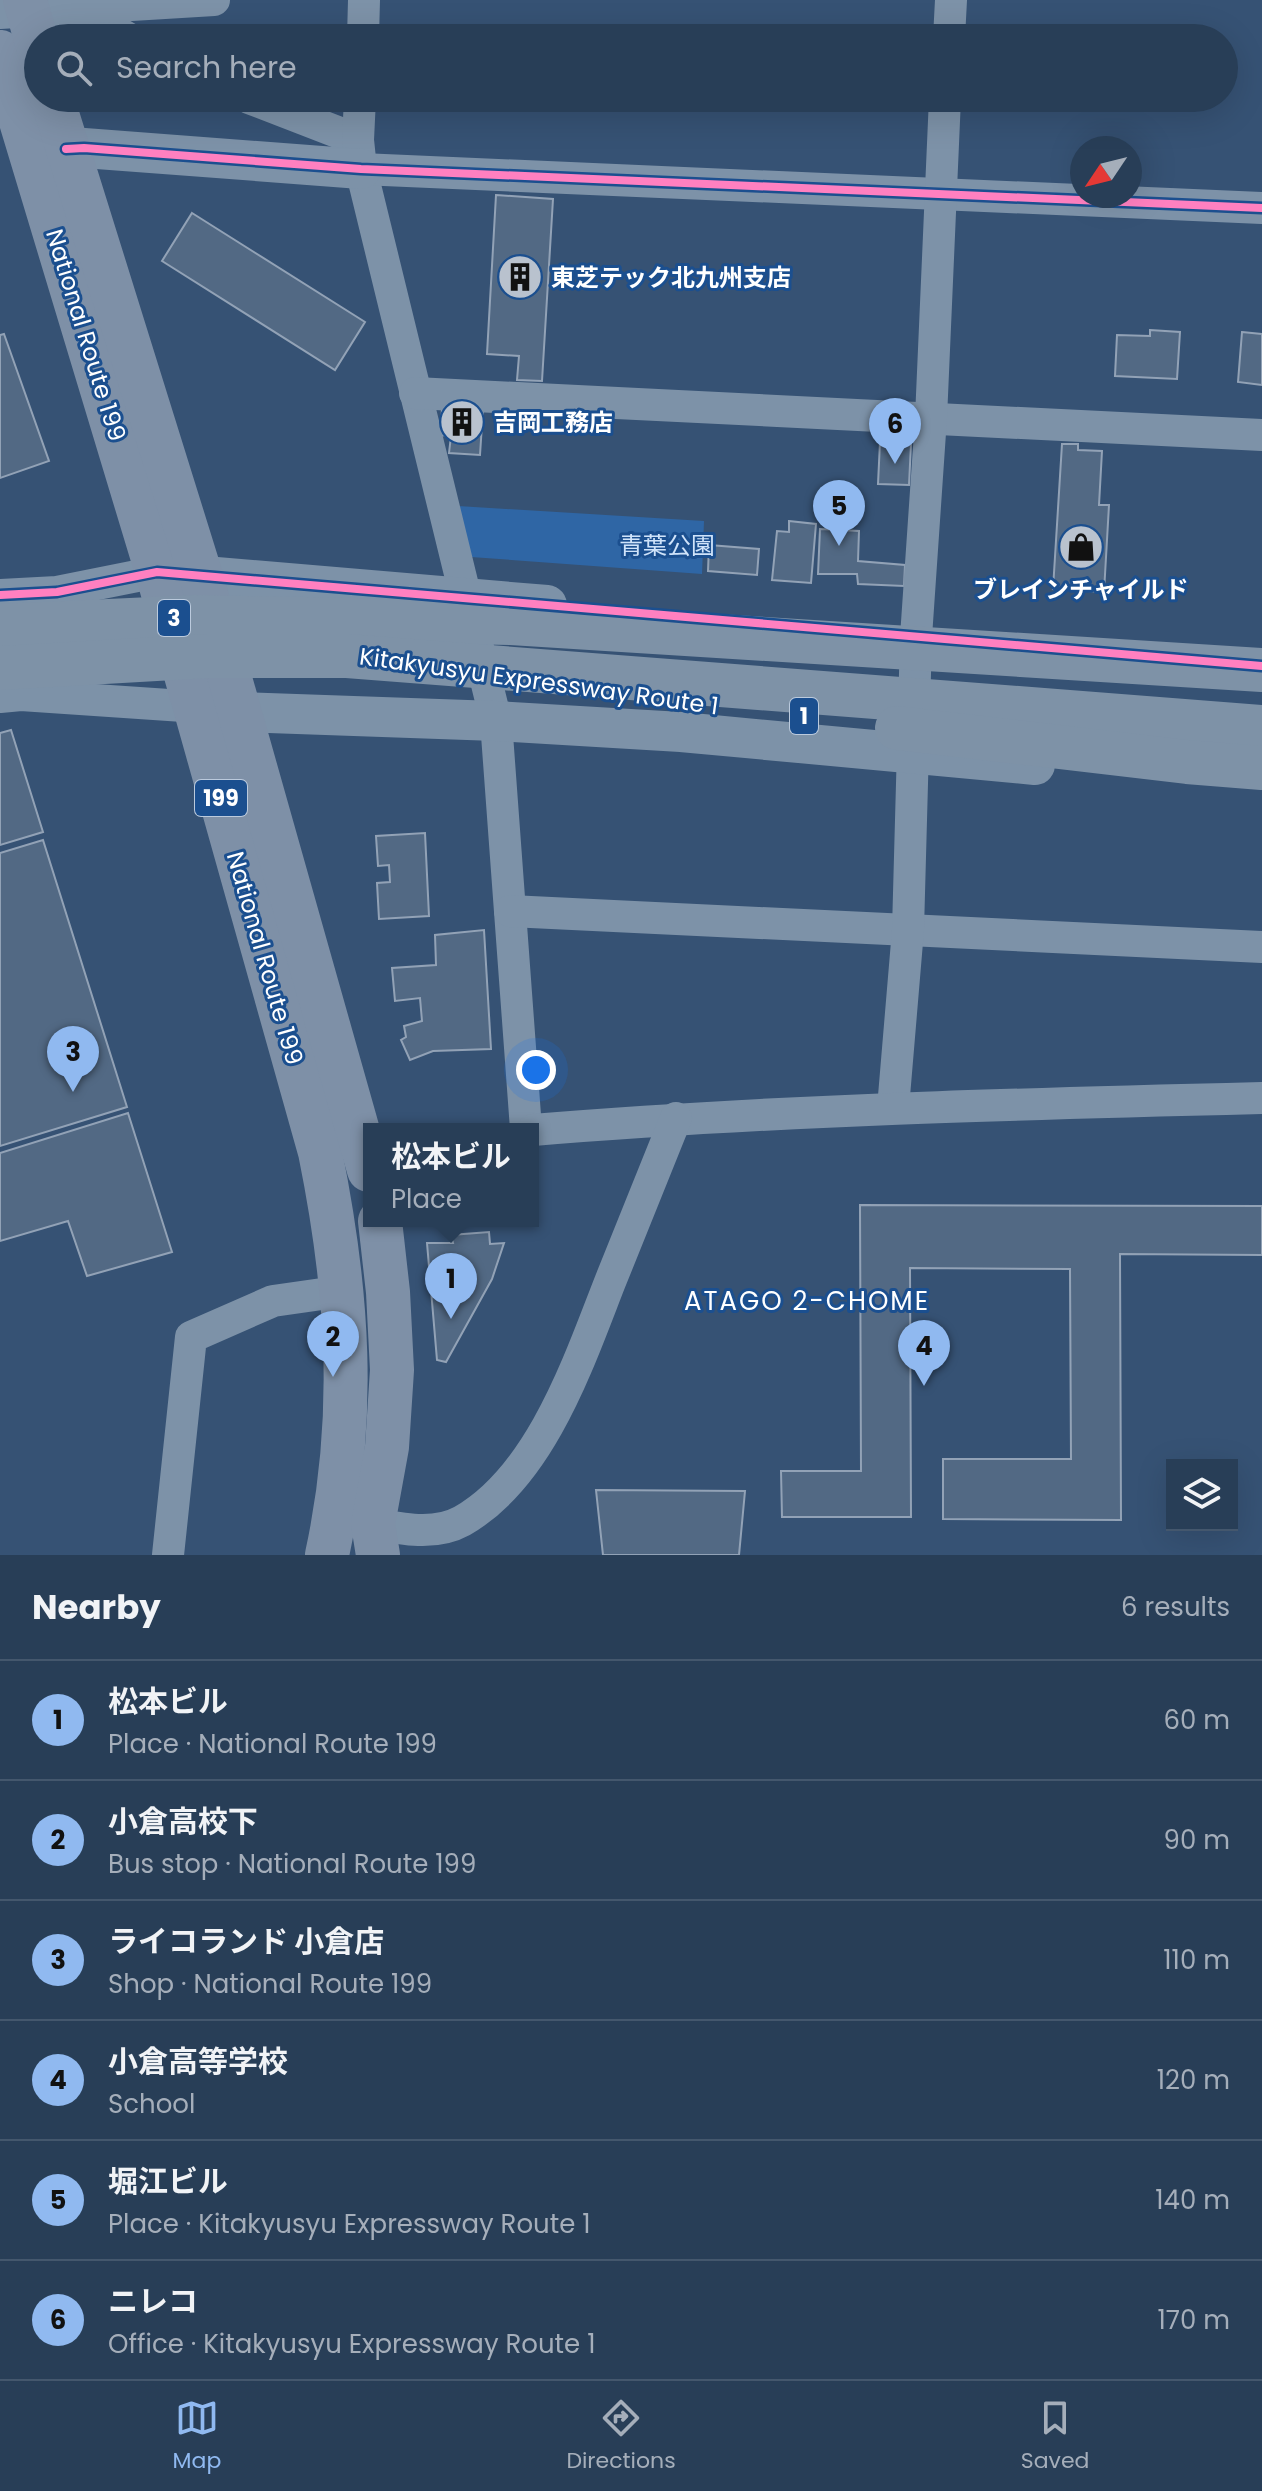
<!DOCTYPE html>
<meta charset="utf-8">
<style>
:root{--surface:#283e57;--page:#344961;--text:#f1f3f6;--muted:#a5aeba;--line:#44576d;--accent:#90b9f0}
body{margin:0;font-family:Poppins,"Noto Sans JP",sans-serif;background:var(--page);color:var(--text)}
.controls{position:absolute;right:24px;bottom:24px;display:grid;overflow:hidden;border-radius:0px;box-shadow:0 8px 32px #0002}
.controls button{width:72px;height:72px;display:grid;place-items:center;padding:0;border:0;border-bottom:2px solid var(--line);background:var(--surface);color:var(--text);font:40px sans-serif}
.compass{position:absolute;left:1070px;top:136px;width:72px;height:72px;border-radius:50%;background:var(--surface);box-shadow:0 8px 32px #0002;rotate:235deg}
.you{position:absolute;left:536px;top:1070px;width:28px;height:28px;margin:-20px;border:6px solid #fff;border-radius:50%;background:#1a73e8;box-shadow:0 0 0 12px #1a73e833}
.badge{display:grid;place-items:center;width:52px;height:52px;border-radius:50%;background:var(--accent);color:#111;font-size:26px;font-weight:700}
.pin{position:absolute;translate:-50% -66px;filter:drop-shadow(0 2px 4px #0008)}
.pin::after{content:'';position:absolute;top:42px;width:28px;height:24px;background:inherit;clip-path:polygon(0 0,100% 0,50% 100%)}
.popup{position:absolute;left:363px;top:1123px;width:176px;height:104px;box-sizing:border-box;display:grid;place-content:center;border-radius:0px;background:var(--surface);filter:drop-shadow(0 2px 6px #0005);font-size:26px;white-space:nowrap;color:var(--muted)}
.popup b{font-size:30px;color:var(--text)}
.popup::after{content:'';position:absolute;left:50%;top:100%;margin-left:-16px;border:16px solid transparent;border-top-color:var(--surface)}
.list{margin:0;padding:0;list-style:none}
h2{display:flex;justify-content:space-between;align-items:center;height:104px;margin:0;padding:0 32px;font-size:34px}
h2 small{font-size:26px;font-weight:400;color:var(--muted)}
.list li{display:grid;grid-template-columns:52px 1fr auto;gap:24px;align-items:center;box-sizing:border-box;height:120px;padding:0 32px;border-top:2px solid var(--line)}
.list b{display:block;font-size:30px;white-space:nowrap}
.list p{margin:0;font-size:26px;white-space:nowrap;color:var(--muted)}
.list em{font-size:26px;font-style:normal;color:var(--muted)}
.icon{flex:none;width:44px;height:44px;fill:none;stroke:currentColor;stroke-width:2;stroke-linecap:round;stroke-linejoin:round}
.map{position:relative;flex:none;width:1262px;height:1555px;overflow:hidden}
.search{position:absolute;background:var(--surface);box-shadow:0 8px 32px #0002;left:24px;right:24px;top:24px;height:88px;display:flex;align-items:center;gap:20px;box-sizing:border-box;padding:0 28px;border-radius:44px;color:var(--muted);font-size:30px}
.sheet{height:824px;background:var(--surface)}
nav{display:flex;justify-content:space-around;align-items:center;box-sizing:border-box;height:112px;border-top:2px solid var(--line);background:var(--surface);font-size:22px;color:var(--muted)}
nav a{display:grid;justify-items:center;gap:4px}
nav .on{color:var(--accent)}
.map>svg:first-child{display:block}
.green{fill:#2f66a5}
.building{fill:#526984;stroke:#92a2b6;stroke-width:2}
.lines{fill:none;stroke-linecap:round;stroke-linejoin:round}
.minor{stroke:#7d92a8;stroke-width:32}
.tertiary{stroke:#7d92a8;stroke-width:40}
.trunk{stroke:#7e90a7;stroke-width:44}
.trunk-bridge{stroke:#7e90a7;stroke-width:44}
.motorway-bridge{stroke:#7e92a7;stroke-width:44}
.cycleway-casing{stroke:#1b4f8f;stroke-width:13}
.cycleway{stroke:#ff80c0;stroke-width:8}
.labels{text-anchor:middle;dominant-baseline:central;stroke-width:6;stroke-linejoin:round;paint-order:stroke}
.shield{fill:#1b4f8f;stroke:#bbcadd;stroke-width:2}
.shield-label{font-size:22px;font-weight:bold;fill:#fff}
.poi-label{font-size:24px;font-weight:bold;fill:#fff;stroke:#1b4f8f;text-anchor:start}
.street-label{font-size:24px;fill:#fff;stroke:#1b4f8f}
.park-label{font-size:24px;fill:#cfe3fa;stroke:#1b4f8f}
.neighbourhood-label{font-size:26px;letter-spacing:2px;fill:#fff;stroke:#1b4f8f}
</style>
<div class="map">
<svg width="1262" height="1555" viewBox="0 0 1262 1555">
<rect width="100%" height="100%" fill="#365274"/>
<path class="green" d="M458 506 704 521 702 574 471 557Z"/>
<g class="building">
<path d="M496 195 553 199 542 381 517 380 519 356 487 354Z"/>
<path d="M192 213 365 322 335 370 162 261Z"/>
<path d="M1150 330 1180 332 1177 379 1115 376 1117 335 1150 336Z"/>
<path d="M1242 332 1262 334V385L1238 382Z"/>
<path d="M4 334 49 461 0 478V335Z"/>
<path d="M442 406 483 409 480 455 449 453 451 436 441 435Z"/>
<path d="M880 442 911 444 909 485 878 484Z"/>
<path d="M1062 444H1078V450L1102 451 1099 505H1109L1104 592 1053 589Z"/>
<path d="M789 521 816 524 811 583 772 580 777 531 789 532Z"/>
<path d="M820 529 859 531 858 561 905 565 904 586 858 584 857 574H818Z"/>
<path d="M709 545 759 549 757 575 708 571Z"/>
<path d="M11 730 43 832 0 845V733Z"/>
<path d="M425 833 429 916 379 919 377 883 390 882 389 865 378 866 376 836Z"/>
<path d="M43 840 127 1107 0 1146V853Z"/>
<path d="M484 930 491 1049 433 1051 410 1060 401 1040 406 1037 404 1026 422 1021 420 998 395 1001 392 968 436 965 435 935Z"/>
<path d="M128 1113 172 1252 87 1276 68 1221 0 1241V1153Z"/>
<path d="M860 1205 1262 1206V1255L1120 1254 1121 1520 943 1519V1459H1071L1070 1269 910 1268 911 1517H782L781 1471H861Z"/>
<path d="M489 1232 490 1244 504 1243 492 1279 446 1362 437 1360 427 1243H453L451 1235Z"/>
<path d="M596 1490 745 1491 739 1555H603Z"/>
</g>
<g class="lines">
<g class="minor">
<path d="M76 8 128 38"/>
<path d="M0 13 214 0"/>
<path d="M363 38 364 0"/>
<path d="M949 38 951 0"/>
<path d="M249 98 358 140"/>
<path d="M360 98 358 140 361 169 496 721 526 1129"/>
<path d="M361 169 1262 208"/>
<path d="M415 393 1262 435"/>
<path d="M0 595 57 592 157 572"/>
<path d="M0 697 21 695 213 708"/>
<path d="M510 911 1262 947"/>
<path d="M893 1108 908 930 916 637 931 418 945 98"/>
<path d="M533 1130C776 1110 1019 1104 1262 1098"/>
<path d="M373 1524C403 1529 435 1536 462 1521 541 1476 579 1361 610 1282 632 1227 654 1173 676 1118"/>
<path d="M168 1555 191 1337 273 1301 343 1291"/>
</g>
<g class="tertiary">
<path d="M66 149 84 148 361 169"/>
<path d="M169 573 547 605"/>
<path d="M240 712 496 721 681 732 1035 765"/>
</g>
<g class="trunk">
<path d="M0 52 157 572 320 1152C348 1290 357 1416 327 1555"/>
<path d="M52 98 201 576 369 1170"/>
<path d="M378 1555 373 1524 387 1447 392 1370 388 1292 380 1221"/>
</g>
<path class="trunk-bridge" d="M25 0 38 47"/>
<g class="motorway-bridge">
<path d="M0 626 195 617 511 623 1262 670"/>
<path d="M0 668 208 656H347L1262 727"/>
<path d="M897 728 1187 762 1262 768"/>
</g>
<g class="cycleway-casing">
<g id="cycleway">
<path d="M66 149 84 148 361 169 1262 208"/>
<path d="M0 595 57 592 157 572 1262 666"/>
</g>
</g>
<use href="#cycleway" class="cycleway"/>
</g>
<defs>
<g id="building-disc" transform="scale(2.3)"><circle r="9.5" fill="#b9c2ce" stroke="#1b4f8f"/><path d="M-4-6H4V6H1V3H-1V6H-4ZM-2.5-4.3h1.7v1.8h-1.7ZM.8-4.3h1.7v1.8H.8ZM-2.5-1h1.7V.8h-1.7ZM.8-1h1.7V.8H.8Z" fill="#111"/></g>
<g id="shop-disc" transform="scale(2.3)"><circle r="9.5" fill="#b9c2ce" stroke="#1b4f8f"/><path d="M-5-2.5h2.3a2.7 3.5 0 0 1 5.4 0H5L5.5 6h-11ZM-1.5-2.5h3a1.5 2.3 0 0 0-3 0Z" fill="#111"/></g>
</defs>
<g fill-rule="evenodd">
<use href="#building-disc" x="520" y="277"/>
<use href="#building-disc" x="462" y="422"/>
<use href="#shop-disc" x="1081" y="547"/>
</g>
<g class="labels">
<g class="shield">
<rect x="158" y="600" width="32" height="36" rx="6"/>
<rect x="790" y="698" width="28" height="36" rx="6"/>
<rect x="195" y="780" width="52" height="36" rx="6"/>
</g>
<g class="shield-label">
<text x="174" y="618">3</text>
<text x="804" y="716">1</text>
<text x="221" y="798">199</text>
</g>
<g class="poi-label">
<text x="551" y="277">東芝テック北九州支店</text>
<text x="493" y="422">吉岡工務店</text>
<text x="1081" y="589" text-anchor="middle">ブレインチャイルド</text>
</g>
<g class="street-label">
<text transform="translate(86 335) rotate(73)">National Route 199</text>
<text transform="translate(539 681) rotate(8)">Kitakyusyu Expressway Route 1</text>
<text transform="translate(265 958) rotate(74)">National Route 199</text>
</g>
<g class="park-label">
<text x="667" y="545">青葉公園</text>
</g>
<g class="neighbourhood-label">
<text x="807" y="1301">ATAGO 2-CHOME</text>
</g>
</g>
</svg>
<div class="controls">
<button><svg class="icon" aria-label="layers" viewBox="0 0 24 24"><path d="M12 4l9 5-9 5-9-5zM3 14l9 5 9-5"/></svg></button>
</div>
<svg class="compass" viewBox="-18 -18 36 36"><path d="M0-13l5 13h-10z" fill="#e53935"/><path d="M0 13l5-13h-10z" fill="#a5aeba"/></svg>
<div class="you"></div>
<div class="pin badge" style="left:451px;top:1319px">1</div>
<div class="popup"><b>松本ビル</b>Place</div>
<div class="pin badge" style="left:333px;top:1377px">2</div>
<div class="pin badge" style="left:73px;top:1092px">3</div>
<div class="pin badge" style="left:924px;top:1386px">4</div>
<div class="pin badge" style="left:839px;top:546px">5</div>
<div class="pin badge" style="left:895px;top:464px">6</div>
<div class="search"><svg class="icon" aria-label="search" viewBox="0 0 24 24"><circle cx="10" cy="10" r="6"/><path d="M15 15l6 6"/></svg>Search here</div>
</div>
<section class="sheet">
<h2>Nearby<small>6 results</small></h2>
<ul class="list">
<li><span class="badge">1</span><div><b>松本ビル</b><p>Place · National Route 199</p></div><em>60 m</em></li>
<li><span class="badge">2</span><div><b>小倉高校下</b><p>Bus stop · National Route 199</p></div><em>90 m</em></li>
<li><span class="badge">3</span><div><b>ライコランド 小倉店</b><p>Shop · National Route 199</p></div><em>110 m</em></li>
<li><span class="badge">4</span><div><b>小倉高等学校</b><p>School</p></div><em>120 m</em></li>
<li><span class="badge">5</span><div><b>堀江ビル</b><p>Place · Kitakyusyu Expressway Route 1</p></div><em>140 m</em></li>
<li><span class="badge">6</span><div><b>ニレコ</b><p>Office · Kitakyusyu Expressway Route 1</p></div><em>170 m</em></li>
</ul>
</section>
<nav>
<a class="on"><svg class="icon" aria-label="map" viewBox="0 0 24 24"><path d="M3 6l6-2 6 2 6-2v14l-6 2-6-2-6 2zM9 4v14M15 6v14"/></svg>Map</a>
<a><svg class="icon" aria-label="directions" viewBox="0 0 24 24"><path d="M12 3l9 9-9 9-9-9zM9 14v-3h6M13 9l2 2-2 2"/></svg>Directions</a>
<a><svg class="icon" aria-label="saved" viewBox="0 0 24 24"><path d="M7 4h10v16l-5-4-5 4z"/></svg>Saved</a>
</nav>
